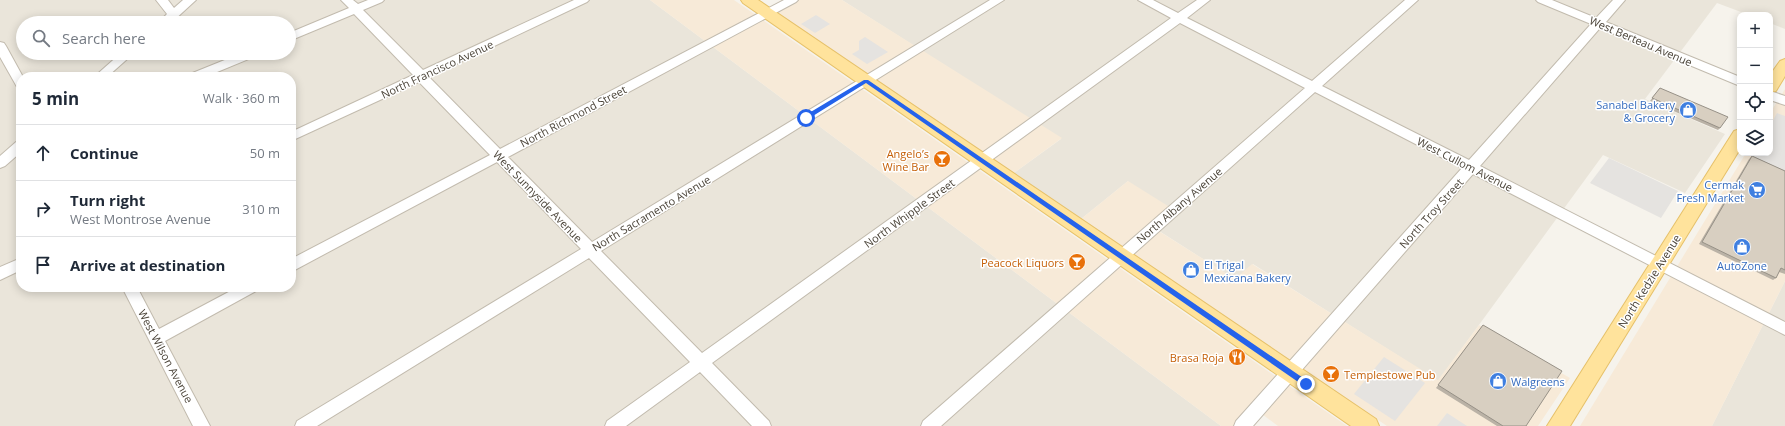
<!DOCTYPE html>
<meta charset="utf-8">
<style>
:root{--surface:#fff;--page:#f6f6f7;--text:#1f2937;--muted:#747a83;--line:#e0e1e3}
body{margin:0;font-family:"Open Sans",sans-serif;background:var(--page);color:var(--text)}
.controls{position:absolute;right:12px;top:12px;display:grid;overflow:hidden;border-radius:8px;box-shadow:0 2px 10px #0003}
.controls button{width:36px;height:36px;display:grid;place-items:center;padding:0;border:0;border-bottom:1px solid var(--line);background:var(--surface);color:var(--text);font:20px sans-serif}
.stop{position:absolute;width:12px;height:12px;margin:-9px;border:3px solid #2563eb;border-radius:50%;background:#fff}
.stop.end{background:#2563eb;border-color:#fff;box-shadow:0 1px 4px #0008}
.list{margin:0;padding:0;list-style:none}
h2{display:flex;justify-content:space-between;align-items:center;height:52px;margin:0;padding:0 16px;font-size:17px}
h2 small{font-size:13px;font-weight:400;color:var(--muted)}
.list li{display:grid;grid-template-columns:26px 1fr auto;gap:12px;align-items:center;box-sizing:border-box;height:56px;padding:0 16px;border-top:1px solid var(--line)}
.list b{display:block;font-size:15px;white-space:nowrap}
.list p{margin:0;font-size:13px;white-space:nowrap;color:var(--muted)}
.list em{font-size:13px;font-style:normal;color:var(--muted)}
.icon{flex:none;width:22px;height:22px;fill:none;stroke:currentColor;stroke-width:2;stroke-linecap:round;stroke-linejoin:round}
.map{position:relative;flex:none;width:1785px;height:426px;overflow:hidden}
.search{position:absolute;background:var(--surface);box-shadow:0 2px 10px #0003;left:16px;top:16px;width:280px;height:44px;display:flex;align-items:center;gap:10px;box-sizing:border-box;padding:0 14px;border-radius:22px;color:var(--muted);font-size:15px}
.panel{position:absolute;background:var(--surface);box-shadow:0 2px 10px #0003;left:16px;top:72px;width:280px;height:220px;border-radius:16px}
.map>svg:first-child{display:block}
.residential{fill:#eae5da;fill-rule:evenodd}
.commercial{fill:#f7ead8}
.parking{fill:#e5e3e0}
.lines{fill:none;stroke-linecap:round;stroke-linejoin:round}
.minor-casing{stroke:#c2bbae;stroke-width:2}
.major-casing{stroke:#e6c16a;stroke-width:2}
.minor{fill:#fff;fill-rule:evenodd}
.major{fill:#ffe39c;fill-rule:evenodd}
.wall{fill:#bab2a6}
.building{fill:#d8cfc1;stroke:#979187}
.route{fill:#2563eb}
.labels{text-anchor:middle;dominant-baseline:central;stroke-width:3;stroke-linejoin:round;paint-order:stroke}
.street-label{font-size:11px;fill:#4b4439;stroke:#fff}
.shop-label{font-size:11px;fill:#366cbe;stroke:#fff;text-anchor:end}
.food-label{font-size:11px;fill:#c56008;stroke:#fff;text-anchor:end}
</style>
<div class="map">
<svg width="1785" height="426" viewBox="0 0 1785 426">
<rect width="100%" height="100%" fill="#f6f3ec"/>
<g class="residential">
<path d="M0 0H650L1221 426H0ZM23 23H289V53H23ZM21 77H291V287H21Z"/>
<path d="M842 0H1785V29L1770 23V15H1749L1717 3 1645 99 1725 134 1685 193 1603 155 1438 381 1253 264 1236 280 1156 229 1128 181 1081 219 1014 173 1061 139Z"/>
<path d="M1785 281V426H1712Z"/>
</g>
<g class="commercial">
<path d="M650 0H734L1347 426H1278L1255 409 1239 426H1221Z"/>
<path d="M793 0H842L1062 138 1014 173 774 11Z"/>
<path d="M1785 89V281L1712 426H1580L1746 153H1770V113Z"/>
<path d="M1128 181 1176 211 1157 230 1235 279 1252 264 1438 380 1479 325 1570 378 1538 426H1387L1081 219Z"/>
</g>
<g class="parking">
<path d="M816 15 830 24 815 33 801 24Z"/>
<path d="M865 37 888 52 867 64 852 54 859 50V41Z"/>
<path d="M1777 113 1785 116V174L1751 159 1754 153H1770V126Z"/>
<path d="M1609 158 1678 191 1661 218 1590 183Z"/>
<path d="M1384 357 1425 383 1395 421 1354 394Z"/>
<path d="M1447 413 1467 426H1437Z"/>
</g>
<g class="lines">
<g class="minor-casing">
<g id="minor">
<path d="M156 0H168L174 8 183 0H196L171 23H158L167 14Z"/>
<path d="M341 0H353L358 4 368 0H384L382 2 363 10 423 70 574 0H589L587 2 429 77 500 149 784 0H798L796 2 508 157 592 242 990 0H1004L601 251 702 353 1171 18 1138 0H1153L1178 13 1197 0H1210L1187 18 1312 81 1405 0H1418L1322 86 1469 160 1591 24 1538 2 1536 0H1552L1596 18 1613 0H1625L1606 22 1740 77V86L1600 28 1480 166 1785 322V335L1473 174 1253 426H1234L1236 421 1462 168 1315 92 941 426H921L923 421 1305 88 1180 23 712 363 769 421 771 426H752L700 372 626 426H605L607 421 690 362 589 258 317 426H295L297 421 581 249 497 162 291 272V259L490 155 419 82 291 141V132L413 75 354 14 289 41V33L349 8Z"/>
<path d="M0 42 4 43 6 46 23 77H21V88L17 87 0 57Z"/>
<path d="M121 53H134L107 77H94Z"/>
<path d="M242 53H258L256 56 205 77H188L190 74Z"/>
<path d="M1770 91 1785 96V105L1770 100Z"/>
<path d="M21 141V152L5 166 0 168V156L16 142Z"/>
<path d="M21 258V270L0 280V267Z"/>
<path d="M122 287H137L159 329 238 287H258L256 291 165 341 210 426H193Z"/>
</g>
</g>
<g class="major-casing">
<g id="major">
<path d="M741 0H758L1376 419 1379 426H1351L743 3Z"/>
<path d="M1785 59V76L1776 91 1770 92V75L1780 61Z"/>
<path d="M1740 129V149L1570 426H1547L1734 131Z"/>
</g>
</g>
<use href="#minor" class="minor"/>
<use href="#major" class="major"/>
</g>
<g class="wall">
<path d="M1660 88 1720 128 1718 130 1650 101Z"/>
<path d="M1752 156 1785 171V274L1779 272 1776 278 1773 280 1699 244 1749 159Z"/>
<path d="M1483 325 1526 426H1497L1436 388Z"/>
</g>
<g class="building">
<path d="M1660 88 1728 117 1720 128 1652 98Z"/>
<path d="M1752 156 1785 171V270L1781 268 1776 278 1702 242Z"/>
<path d="M1483 325 1562 371 1526 426H1503L1438 385Z"/>
</g>
<path class="route" d="M864 80H868L1309 382V386H1304L866 83 808 119H804V116Z"/>
<defs>
<g id="shop-disc" transform="scale(0.9)"><circle r="9.5" fill="#3f7fe0" stroke="#fff"/><path d="M-5-2.5h2.3a2.7 3.5 0 0 1 5.4 0H5L5.5 6h-11ZM-1.5-2.5h3a1.5 2.3 0 0 0-3 0Z" fill="#fff"/></g>
<g id="bar-disc" transform="scale(0.9)"><circle r="9.5" fill="#e8710a" stroke="#fff"/><path d="M-6-5H6L.8 .8V4.5H3.5V6h-7V4.5H-.8V.8Z" fill="#fff"/></g>
<g id="supermarket-disc" transform="scale(0.9)"><circle r="9.5" fill="#3f7fe0" stroke="#fff"/><path d="M-6-5.5h2.5l.6 2H6L4.5 2H-2.5L-4.4-4H-6ZM-1.5 3.2a1.3 1.3 0 1 0 .1 0ZM3 3.2a1.3 1.3 0 1 0 .1 0Z" fill="#fff"/></g>
<g id="restaurant-disc" transform="scale(0.9)"><circle r="9.5" fill="#e8710a" stroke="#fff"/><path d="M-5-6h1v4h1v-4h1v4h1v-4h1v5L-1.5 .5V6h-2V.5L-5-1ZM5-6V6H3V1.5H1.5Q1.5-4 5-6Z" fill="#fff"/></g>
</defs>
<g fill-rule="evenodd">
<use href="#shop-disc" x="1688" y="110"/>
<use href="#bar-disc" x="942" y="159"/>
<use href="#supermarket-disc" x="1757" y="190"/>
<use href="#shop-disc" x="1742" y="247"/>
<use href="#bar-disc" x="1077" y="262"/>
<use href="#shop-disc" x="1191" y="270"/>
<use href="#restaurant-disc" x="1237" y="357"/>
<use href="#bar-disc" x="1331" y="374"/>
<use href="#shop-disc" x="1498" y="381"/>
</g>
<g class="labels">
<g class="street-label">
<text transform="translate(1641 41) rotate(23)">West Berteau Avenue</text>
<text transform="translate(437 69) rotate(-25)">North Francisco Avenue</text>
<text transform="translate(573 116) rotate(-28)">North Richmond Street</text>
<text transform="translate(1465 164) rotate(27)">West Cullom Avenue</text>
<text transform="translate(538 196) rotate(46)">West Sunnyside Avenue</text>
<text transform="translate(1179 205) rotate(-41)">North Albany Avenue</text>
<text transform="translate(651 213) rotate(-31)">North Sacramento Avenue</text>
<text transform="translate(909 213) rotate(-36)">North Whipple Street</text>
<text transform="translate(1431 213) rotate(-48)">North Troy Street</text>
<text transform="translate(1649 281) rotate(-58)">North Kedzie Avenue</text>
<text transform="translate(166 356) rotate(62)">West Wilson Avenue</text>
</g>
<g class="shop-label">
<text x="1675" y="104">Sanabel Bakery<tspan x="1675" dy="13">&amp; Grocery</tspan></text>
<text x="1744" y="184">Cermak<tspan x="1744" dy="13">Fresh Market</tspan></text>
<text x="1204" y="264" text-anchor="start">El Trigal<tspan x="1204" dy="13">Mexicana Bakery</tspan></text>
<text x="1742" y="265" text-anchor="middle">AutoZone</text>
<text x="1511" y="381" text-anchor="start">Walgreens</text>
</g>
<g class="food-label">
<text x="929" y="153">Angelo’s<tspan x="929" dy="13">Wine Bar</tspan></text>
<text x="1064" y="262">Peacock Liquors</text>
<text x="1224" y="357">Brasa Roja</text>
<text x="1344" y="374" text-anchor="start">Templestowe Pub</text>
</g>
</g>
</svg>
<div class="controls">
<button>+</button>
<button>−</button>
<button><svg class="icon" aria-label="locate" viewBox="0 0 24 24"><circle cx="12" cy="12" r="6"/><path d="M12 2v4M12 18v4M2 12h4M18 12h4"/></svg></button>
<button><svg class="icon" aria-label="layers" viewBox="0 0 24 24"><path d="M12 4l9 5-9 5-9-5zM3 14l9 5 9-5"/></svg></button>
</div>
<div class="stop" style="left:806px;top:118px"></div>
<div class="stop end" style="left:1306px;top:384px"></div>
<div class="search"><svg class="icon" aria-label="search" viewBox="0 0 24 24"><circle cx="10" cy="10" r="6"/><path d="M15 15l6 6"/></svg>Search here</div>
<section class="panel">
<h2>5 min<small>Walk · 360 m</small></h2>
<ul class="list">
<li><svg class="icon" aria-label="ahead" viewBox="0 0 24 24"><path d="M12 20V5M6 11l6-6 6 6"/></svg><div><b>Continue</b></div><em>50 m</em></li>
<li><svg class="icon" aria-label="right" viewBox="0 0 24 24"><path d="M7 20v-9h11M14 6l5 5-5 5"/></svg><div><b>Turn right</b><p>West Montrose Avenue</p></div><em>310 m</em></li>
<li><svg class="icon" aria-label="arrive" viewBox="0 0 24 24"><path d="M6 21V4h12l-3 4 3 4H6"/></svg><div><b>Arrive at destination</b></div></li>
</ul>
</section>
</div>
